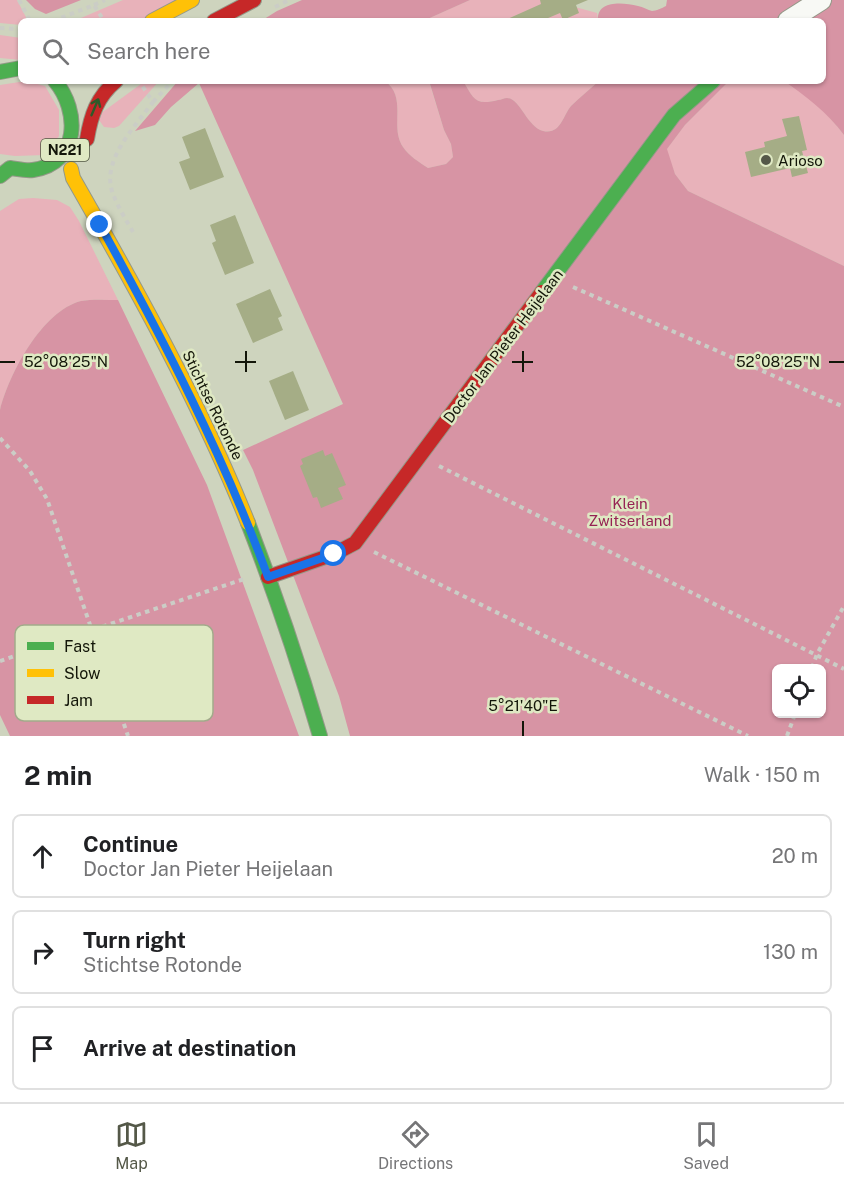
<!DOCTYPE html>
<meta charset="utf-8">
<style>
:root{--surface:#fff;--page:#f2f2f2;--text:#202124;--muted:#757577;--line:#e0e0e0;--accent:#545848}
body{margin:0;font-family:"Public Sans",sans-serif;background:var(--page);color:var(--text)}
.controls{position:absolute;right:18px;bottom:18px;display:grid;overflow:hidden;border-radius:9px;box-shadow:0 2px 4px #0004}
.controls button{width:54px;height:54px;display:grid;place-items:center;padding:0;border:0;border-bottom:2px solid var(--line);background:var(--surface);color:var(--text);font:30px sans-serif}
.stop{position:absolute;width:18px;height:18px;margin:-14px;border:4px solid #1a73e8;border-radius:50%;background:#fff}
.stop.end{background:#1a73e8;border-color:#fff;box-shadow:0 2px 6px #0008}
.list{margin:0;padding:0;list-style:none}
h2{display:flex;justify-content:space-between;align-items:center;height:78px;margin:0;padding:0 24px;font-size:26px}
h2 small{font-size:20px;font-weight:400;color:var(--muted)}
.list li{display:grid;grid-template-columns:39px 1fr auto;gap:18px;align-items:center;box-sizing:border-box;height:84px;margin:0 12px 12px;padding:0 12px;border:2px solid var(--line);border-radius:9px}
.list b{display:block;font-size:22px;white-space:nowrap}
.list p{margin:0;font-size:20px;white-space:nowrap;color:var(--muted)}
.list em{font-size:20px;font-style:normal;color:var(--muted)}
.icon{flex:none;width:33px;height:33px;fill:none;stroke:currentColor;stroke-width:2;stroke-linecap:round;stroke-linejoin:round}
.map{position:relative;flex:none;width:844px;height:736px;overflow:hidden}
.search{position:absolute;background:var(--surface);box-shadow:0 2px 4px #0004;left:18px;right:18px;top:18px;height:66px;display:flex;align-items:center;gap:15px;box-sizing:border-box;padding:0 21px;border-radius:9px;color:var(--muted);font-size:22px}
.sheet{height:366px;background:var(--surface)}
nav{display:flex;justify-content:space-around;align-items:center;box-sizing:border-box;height:84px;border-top:2px solid var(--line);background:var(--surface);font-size:16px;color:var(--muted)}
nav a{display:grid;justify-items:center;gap:3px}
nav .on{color:var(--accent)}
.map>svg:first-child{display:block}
.green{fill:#e8b2ba}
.forest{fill:#d794a4;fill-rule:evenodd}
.building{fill:#a5ad86}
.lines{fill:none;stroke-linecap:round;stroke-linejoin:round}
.street-casing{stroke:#949988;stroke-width:22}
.fast-casing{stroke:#949988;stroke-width:16}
.slow-casing{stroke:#949988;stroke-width:16}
.jam-casing{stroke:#949988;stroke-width:16}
.path{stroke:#cbcdc6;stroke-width:4;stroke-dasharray:4.5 4.5;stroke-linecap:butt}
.street{stroke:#f8f9f5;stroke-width:20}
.fast{stroke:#4caf50;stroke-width:14}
.slow{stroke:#ffc107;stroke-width:14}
.jam{stroke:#c62828;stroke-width:14}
.oneway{stroke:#2d5b29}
.route{stroke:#1a73e8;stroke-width:8}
.ticks{fill:none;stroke:#131609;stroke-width:2}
.poi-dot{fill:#545848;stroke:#dfe9c3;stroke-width:2}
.labels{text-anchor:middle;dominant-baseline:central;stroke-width:5;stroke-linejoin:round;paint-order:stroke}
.shield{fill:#dfe9c3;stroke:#505541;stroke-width:1.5}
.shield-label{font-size:14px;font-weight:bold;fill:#131609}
.poi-label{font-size:15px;fill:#131609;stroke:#dfe9c3;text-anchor:start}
.street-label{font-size:15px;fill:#131609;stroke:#dfe9c3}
.park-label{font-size:15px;fill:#962354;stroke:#dfe9c3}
.key{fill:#dfe9c3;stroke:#a2aa8b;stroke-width:1.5}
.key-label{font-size:16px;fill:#131609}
.ticks-label{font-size:15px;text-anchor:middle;fill:#131609;stroke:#dfe9c3;stroke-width:5;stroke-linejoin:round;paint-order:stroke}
</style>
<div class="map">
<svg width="844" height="736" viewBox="0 0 844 736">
<rect width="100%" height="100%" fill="#ced4be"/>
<g class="green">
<path d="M0 0H17L28 21H21V25L0 23Z"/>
<path d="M123 0H180L143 21H74Z"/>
<path d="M470 0H571L575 7 597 13 598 21H423Z"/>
<path d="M0 35 21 38V60L0 58Z"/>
<path d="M26 81 45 86 59 110V136L45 155 15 156 0 154V85Z"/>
<path d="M145 81H159L119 126 114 128 104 127 99 120 100 114Z"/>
<path d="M385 81H431L430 85 444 130 451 144 453 157 446 164 428 168C419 162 409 156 403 147 389 126 408 98 385 81Z"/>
<path d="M463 81H599C590 89 580 97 571 106 563 115 561 135 543 131 527 127 520 98 507 98 504 98 501 100 498 100 475 106 474 99 463 81Z"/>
<path d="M729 81C741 81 776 78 785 82 804 90 832 118 844 135V266L688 191 675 174 666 150 685 125Z"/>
<path d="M33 198 57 200 70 207 79 221 118 300C106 300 92 299 81 301 42 311 9 374 0 410V211L19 199Z"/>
</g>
<g class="forest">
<path d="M26 0H81L46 14 35 9Z"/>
<path d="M302 0H470L423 21H261L277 11Z"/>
<path d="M667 0H844V135C828 113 806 96 784 81H823V21H598C596 0 622 2 638 6 643 7 648 10 652 11 656 11 662 8 666 6Z"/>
<path d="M178 81H385C408 98 389 126 403 147 409 156 419 162 428 168L446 164 453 157 451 144 444 130 430 84 431 81H463C474 99 475 106 498 100 501 100 504 98 507 98 520 98 527 127 543 131 561 135 563 115 571 106 580 97 590 89 599 81H729L685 125 667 149 675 174 688 191 844 266V736H350L339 696 253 470 243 450 343 404 199 83 171 107 155 125 135 131ZM776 668H822V714H776Z"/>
<path d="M118 300 207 485 299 736H10L0 715V410C9 374 42 311 81 301 92 299 106 300 118 300Z"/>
</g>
<g class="building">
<path d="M540 0H588L576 5 579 13 563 20 560 13 541 21H503L541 4Z"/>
<path d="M799 116 807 150 802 151 808 173 792 177 790 168 751 177 745 152 765 147 764 142 787 136 782 119Z"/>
<path d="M205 128 224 177 190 190 179 162 190 158 182 137Z"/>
<path d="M235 215 254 263 225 275 212 243 216 241 210 225Z"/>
<path d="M270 289 282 316 278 318 283 330 253 343 236 304Z"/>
<path d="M293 371 309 410 285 420 269 381Z"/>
<path d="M323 450 325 456 332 453 346 485 338 488 343 499 321 508 317 497 313 498 300 466 303 464 301 459Z"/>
</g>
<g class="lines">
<g class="street-casing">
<path id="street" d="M788 21 821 0"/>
</g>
<g class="fast-casing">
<g id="fast">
<path d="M0 72 21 68"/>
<path d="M0 176 10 168C18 169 26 171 33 170 80 163 80 111 55 81"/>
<path d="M542 292 674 115 713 81"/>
<path d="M248 523C275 593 299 664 320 736"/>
</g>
</g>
<g class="slow-casing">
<g id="slow">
<path d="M152 21 192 0"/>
<path d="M71 169 73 178C137 290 200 403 248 523"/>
</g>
</g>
<g class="jam-casing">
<g id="jam">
<path d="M214 21 254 0"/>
<path d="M87 139C91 115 97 97 116 81"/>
<path d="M268 577 334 554 355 543 542 292"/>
</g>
</g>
<g class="path">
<path d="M19 0 30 21"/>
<path d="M94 5 105 0"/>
<path d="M275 7 289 0"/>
<path d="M53 21 94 5 104 21"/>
<path d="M0 28 21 29"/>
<path d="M153 102 173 81"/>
<path d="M133 232C126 220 118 207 113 194 100 161 135 127 153 102L139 81"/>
<path d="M573 287 844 407"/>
<path d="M0 438 30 471 47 499 128 736"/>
<path d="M439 466 844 669"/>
<path d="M374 552 748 736"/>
<path d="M0 661 247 578"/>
<path d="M812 668 817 654 844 606"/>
<path d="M787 736 795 714"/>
</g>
<use href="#street" class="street"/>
<use href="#fast" class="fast"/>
<use href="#slow" class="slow"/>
<use href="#jam" class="jam"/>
</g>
<defs><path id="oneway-shaft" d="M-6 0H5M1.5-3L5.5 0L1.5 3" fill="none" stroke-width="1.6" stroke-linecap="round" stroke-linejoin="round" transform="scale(1.5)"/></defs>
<use class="oneway" href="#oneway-shaft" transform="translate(95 107) rotate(-67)"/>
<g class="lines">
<path class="route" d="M100 225C163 339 223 454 268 577L334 554"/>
</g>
<path class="ticks" d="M246 351V372M523 351V372M0 362H15M235 362H256M512 362H533M829 362H844M523 721V736"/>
<circle class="poi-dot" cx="766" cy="160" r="6"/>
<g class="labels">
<rect class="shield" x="41" y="139" width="48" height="22" rx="4.5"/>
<g class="shield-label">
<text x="65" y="150">N221</text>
</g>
<g class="poi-label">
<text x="778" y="160">Arioso</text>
</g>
<g class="street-label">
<text transform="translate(503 346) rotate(-53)">Doctor Jan Pieter Heijelaan</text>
<text transform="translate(213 405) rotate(64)">Stichtse Rotonde</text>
</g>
<g class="park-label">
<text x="630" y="503">Klein<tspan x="630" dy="17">Zwitserland</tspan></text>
</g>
</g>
<rect x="15" y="625" width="198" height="96" rx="9" class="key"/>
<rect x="27" y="642" width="27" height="8" fill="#4caf50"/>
<rect x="27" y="669" width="27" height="8" fill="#ffc107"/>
<rect x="27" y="696" width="27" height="8" fill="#c62828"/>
<g class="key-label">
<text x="64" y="652">Fast</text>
<text x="64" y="679">Slow</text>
<text x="64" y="706">Jam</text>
</g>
<g class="ticks-label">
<text x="66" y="367">52°08'25"N</text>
<text x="778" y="367">52°08'25"N</text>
<text x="523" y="711">5°21'40"E</text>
</g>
</svg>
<div class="controls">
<button><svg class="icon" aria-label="locate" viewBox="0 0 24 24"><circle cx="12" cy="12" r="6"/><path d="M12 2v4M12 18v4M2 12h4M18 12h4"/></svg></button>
</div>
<div class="stop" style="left:334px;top:554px"></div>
<div class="stop end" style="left:100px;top:225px"></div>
<div class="search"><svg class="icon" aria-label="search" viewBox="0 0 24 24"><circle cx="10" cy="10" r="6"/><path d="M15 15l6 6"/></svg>Search here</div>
</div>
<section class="sheet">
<h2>2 min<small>Walk · 150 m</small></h2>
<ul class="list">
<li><svg class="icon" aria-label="ahead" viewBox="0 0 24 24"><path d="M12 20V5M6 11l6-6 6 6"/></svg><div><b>Continue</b><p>Doctor Jan Pieter Heijelaan</p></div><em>20 m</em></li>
<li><svg class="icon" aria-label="right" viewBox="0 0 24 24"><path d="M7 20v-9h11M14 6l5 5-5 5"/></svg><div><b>Turn right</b><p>Stichtse Rotonde</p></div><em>130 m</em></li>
<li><svg class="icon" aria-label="arrive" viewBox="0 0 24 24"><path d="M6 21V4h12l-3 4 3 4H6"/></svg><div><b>Arrive at destination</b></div></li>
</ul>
</section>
<nav>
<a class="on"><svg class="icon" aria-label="map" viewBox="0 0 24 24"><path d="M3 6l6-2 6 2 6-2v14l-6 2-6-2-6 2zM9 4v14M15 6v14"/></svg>Map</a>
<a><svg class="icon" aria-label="directions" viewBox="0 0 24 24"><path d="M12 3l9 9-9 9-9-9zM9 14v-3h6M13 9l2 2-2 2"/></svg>Directions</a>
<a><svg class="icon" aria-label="saved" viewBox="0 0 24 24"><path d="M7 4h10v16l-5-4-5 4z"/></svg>Saved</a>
</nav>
